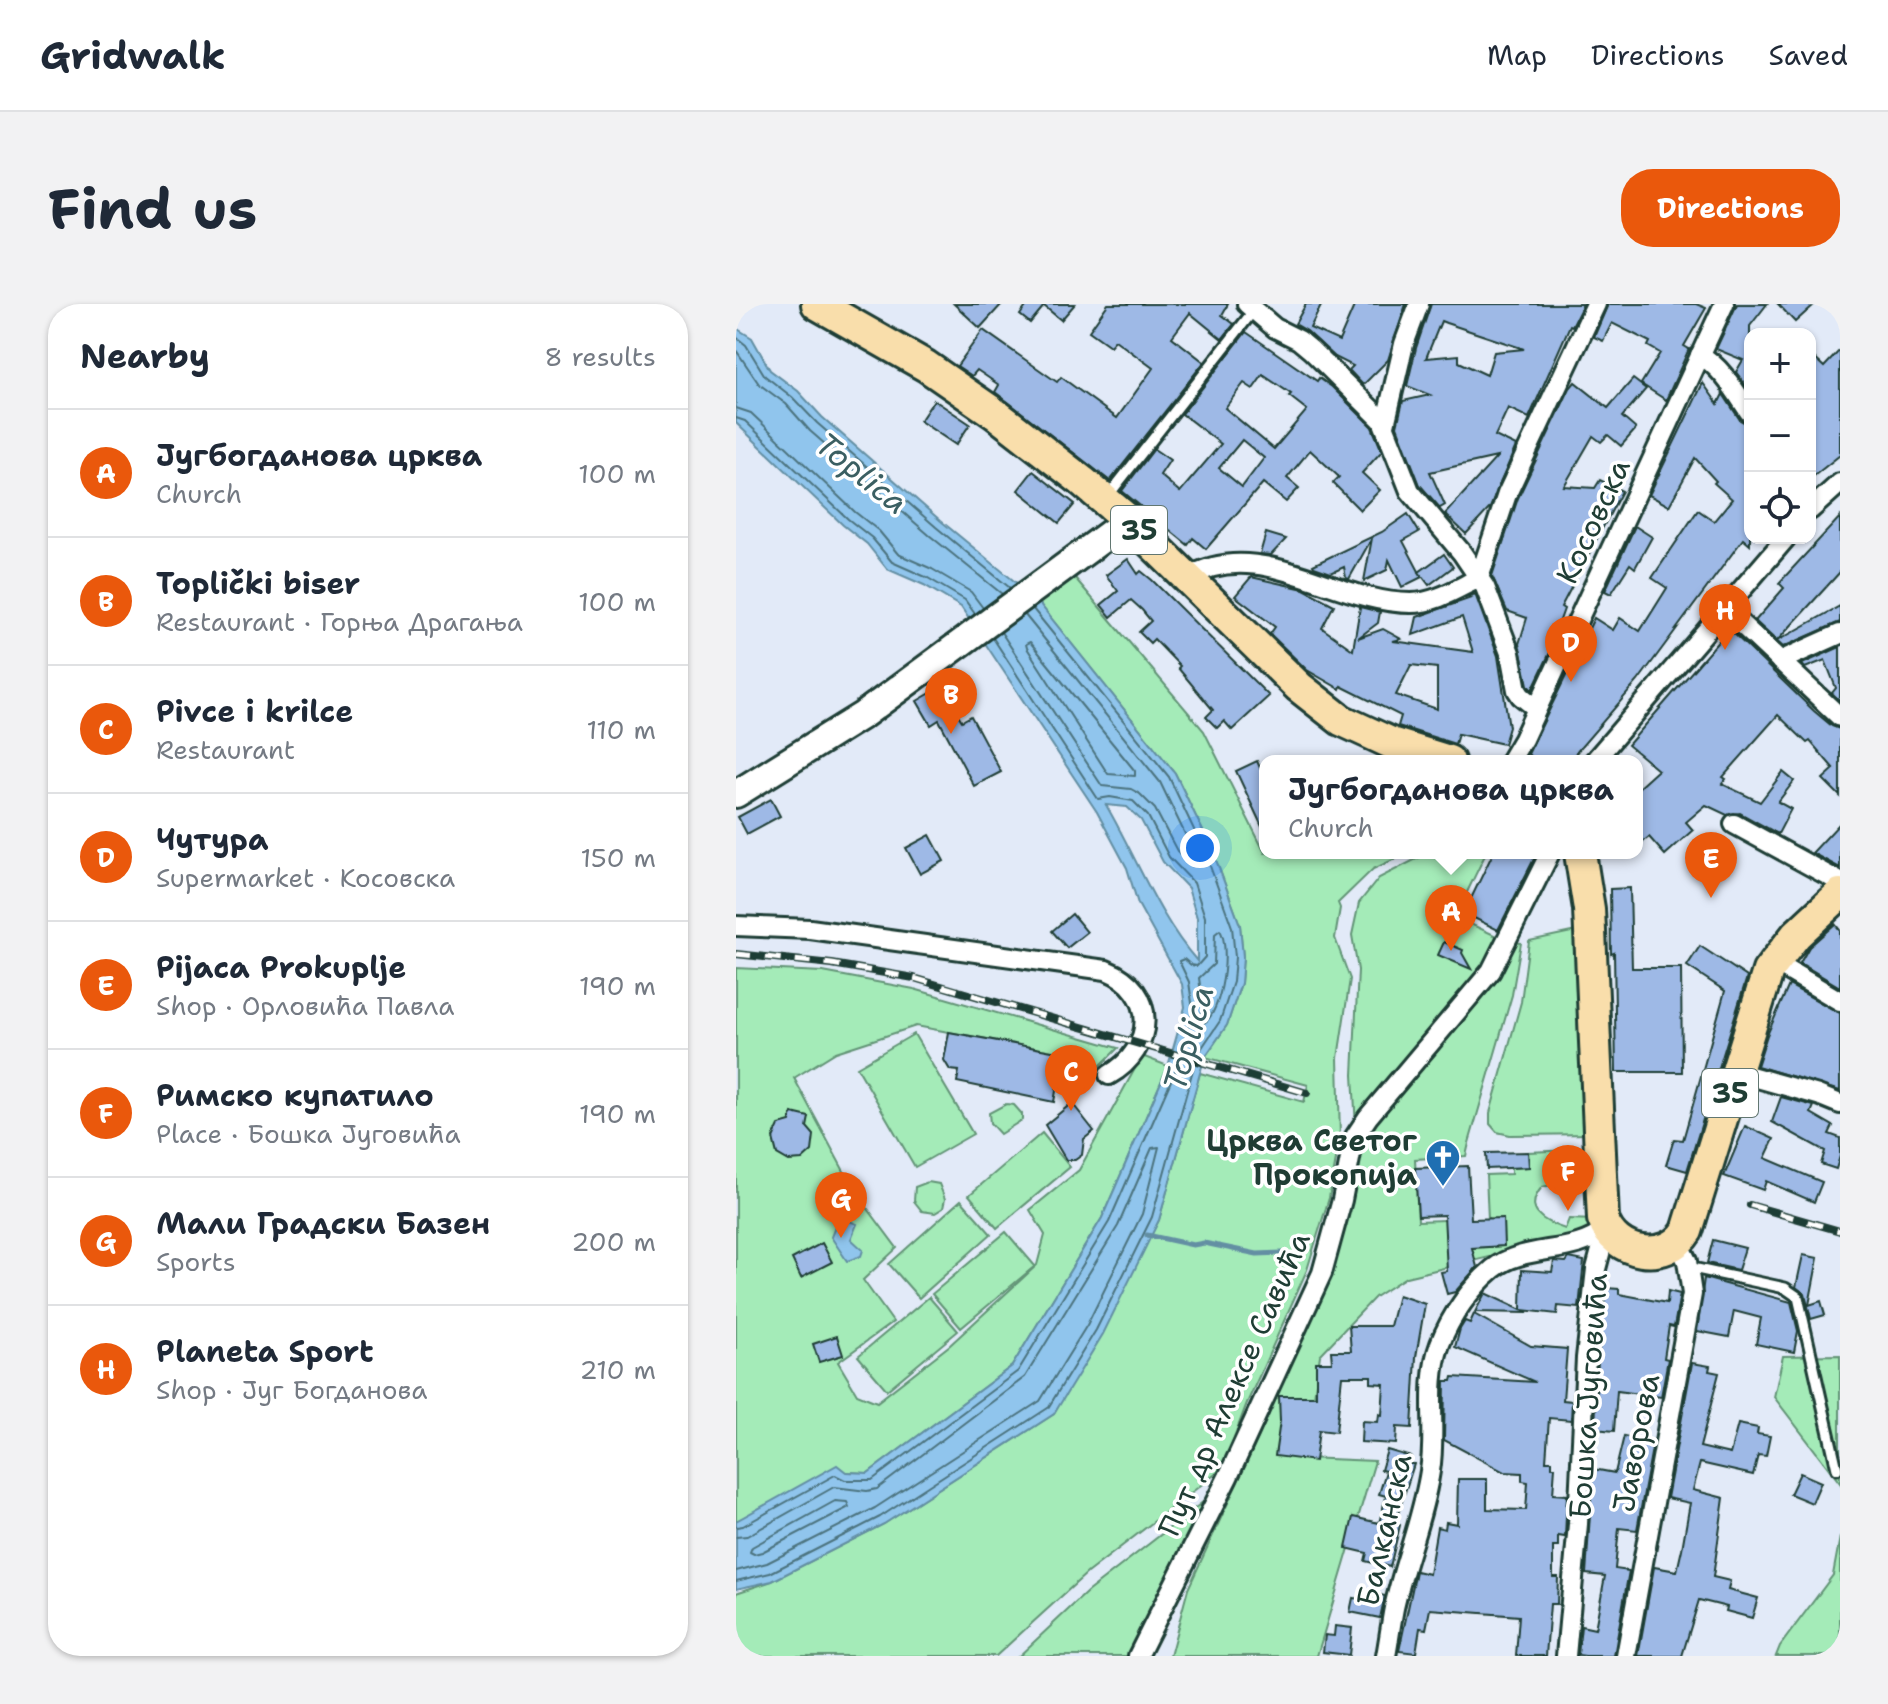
<!DOCTYPE html>
<meta charset="utf-8">
<style>
:root{--surface:#fff;--page:#f2f2f3;--text:#1f2937;--muted:#747a83;--line:#e0e1e3;--accent:#ea580c}
body{margin:0;font-family:"Shantell Sans",sans-serif;background:var(--page);color:var(--text)}
.controls{position:absolute;right:24px;top:24px;display:grid;overflow:hidden;border-radius:16px;box-shadow:0 2px 6px #0004}
.controls button{width:72px;height:72px;display:grid;place-items:center;padding:0;border:0;border-bottom:2px solid var(--line);background:var(--surface);color:var(--text);font:40px sans-serif}
.you{position:absolute;left:464px;top:544px;width:28px;height:28px;margin:-20px;border:6px solid #fff;border-radius:50%;background:#1a73e8;box-shadow:0 0 0 12px #1a73e833}
.badge{display:grid;place-items:center;width:52px;height:52px;border-radius:50%;background:var(--accent);color:#fff;font-size:26px;font-weight:700}
.pin{position:absolute;translate:-50% -66px;filter:drop-shadow(0 2px 4px #0008)}
.pin::after{content:'';position:absolute;top:42px;width:28px;height:24px;background:inherit;clip-path:polygon(0 0,100% 0,50% 100%)}
.popup{position:absolute;left:523px;top:451px;width:384px;height:104px;box-sizing:border-box;display:grid;place-content:center;border-radius:16px;background:var(--surface);filter:drop-shadow(0 2px 6px #0005);font-size:26px;white-space:nowrap;color:var(--muted)}
.popup b{font-size:30px;color:var(--text)}
.popup::after{content:'';position:absolute;left:50%;top:100%;margin-left:-16px;border:16px solid transparent;border-top-color:var(--surface)}
.list{margin:0;padding:0;list-style:none}
h2{display:flex;justify-content:space-between;align-items:center;height:104px;margin:0;padding:0 32px;font-size:34px}
h2 small{font-size:26px;font-weight:400;color:var(--muted)}
.list li{display:grid;grid-template-columns:52px 1fr auto;gap:24px;align-items:center;box-sizing:border-box;height:128px;padding:0 32px;border-top:2px solid var(--line)}
.list b{display:block;font-size:30px;white-space:nowrap}
.list p{margin:0;font-size:26px;white-space:nowrap;color:var(--muted)}
.list em{font-size:26px;font-style:normal;color:var(--muted)}
.icon{flex:none;width:44px;height:44px;fill:none;stroke:currentColor;stroke-width:2;stroke-linecap:round;stroke-linejoin:round}
.map{position:relative;flex:none;width:1104px;height:1352px;overflow:hidden;border-radius:32px}
header{display:flex;align-items:center;gap:48px;box-sizing:border-box;height:112px;padding:0 40px;background:var(--surface);border-bottom:2px solid var(--line)}
header strong{font-size:38px}
nav{display:flex;gap:44px;margin-inline-start:auto;font-size:28px}
.intro{display:flex;align-items:center;justify-content:space-between;box-sizing:border-box;height:192px;padding:0 48px}
h1{margin:0;font-size:56px}
.button{padding:20px 36px;border-radius:32px;background:var(--accent);color:#fff;font-size:28px;font-weight:700}
main{display:flex;gap:48px;padding:0 48px}
aside{flex:1;background:var(--surface);border-radius:32px;box-shadow:0 2px 6px #0004}
.map>svg:first-child{display:block}
.green{fill:#a4ebb8;stroke:#629476;stroke-width:2}
.water{fill:#90c5ed;stroke:#638fa3;stroke-width:2;fill-rule:evenodd}
.lines{fill:none;stroke-linecap:round;stroke-linejoin:round}
.shore{stroke:#4c737e;stroke-width:2}
.stream{stroke:#638fa3;stroke-width:5}
.building{fill:#9eb9e6;stroke:#1f3d34;stroke-width:2;fill-rule:evenodd}
.lane-casing{stroke:#1f3d34;stroke-width:15}
.street-casing{stroke:#1f3d34;stroke-width:24}
.secondary-casing{stroke:#1f3d34;stroke-width:32}
.primary-casing{stroke:#1f3d34;stroke-width:36}
.lane{stroke:#fff;stroke-width:9}
.street{stroke:#fff;stroke-width:18}
.secondary{stroke:#fff;stroke-width:26}
.primary{stroke:#f9deab;stroke-width:30}
.rail-casing{stroke:#1f3d34;stroke-width:8}
.rail{stroke:#fff;stroke-width:5;stroke-dasharray:15;stroke-linecap:butt}
.labels{text-anchor:middle;dominant-baseline:central;stroke-width:7;stroke-linejoin:round;paint-order:stroke}
.shield{fill:#fff;stroke:#627771;stroke-width:2}
.shield-label{font-size:28px;font-weight:bold;fill:#1f3d34}
.street-label{font-size:30px;fill:#1f3d34;stroke:#fff}
.poi-label{font-size:30px;font-weight:bold;fill:#1f3d34;stroke:#fff;text-anchor:end}
.water-label{font-size:32px;font-style:italic;fill:#3b5f62;stroke:#fff}
</style>
<header>
<strong>Gridwalk</strong>
<nav><a>Map</a><a>Directions</a><a>Saved</a></nav>
</header>
<div class="intro"><h1>Find us</h1><a class="button">Directions</a></div>
<main>
<aside>
<h2>Nearby<small>8 results</small></h2>
<ul class="list">
<li><span class="badge">A</span><div><b>Југбогданова црква</b><p>Church</p></div><em>100 m</em></li>
<li><span class="badge">B</span><div><b>Toplički biser</b><p>Restaurant · Горња Драгања</p></div><em>100 m</em></li>
<li><span class="badge">C</span><div><b>Pivce i krilce</b><p>Restaurant</p></div><em>110 m</em></li>
<li><span class="badge">D</span><div><b>Чутура</b><p>Supermarket · Косовска</p></div><em>150 m</em></li>
<li><span class="badge">E</span><div><b>Pijaca Prokuplje</b><p>Shop · Орловића Павла</p></div><em>190 m</em></li>
<li><span class="badge">F</span><div><b>Римско купатило</b><p>Place · Бошка Југовића</p></div><em>190 m</em></li>
<li><span class="badge">G</span><div><b>Мали Градски Базен</b><p>Sports</p></div><em>200 m</em></li>
<li><span class="badge">H</span><div><b>Planeta Sport</b><p>Shop · Југ Богданова</p></div><em>210 m</em></li>
</ul>
</aside>
<div class="map">
<svg width="1104" height="1352" viewBox="0 0 1104 1352">
<rect width="100%" height="100%" fill="#e2eaf8"/>
<filter id="ink" filterUnits="userSpaceOnUse"><feTurbulence type="fractalNoise" baseFrequency=".0125" numOctaves="2"/><feDisplacementMap in="SourceGraphic" scale="16" xChannelSelector="R" yChannelSelector="G"/><feConvolveMatrix kernelMatrix="1 2 1 2 8 2 1 2 1" color-interpolation-filters="sRGB"/></filter>
<g filter="url(#ink)">
<g class="green">
<path d="M334 268 468 427 529 549H672L637 565 602 599 604 604 599 634 614 675 602 754 604 834 593 894 571 966 511 1099 486 1165 351 1269 260 1352H0V1289L36 1277 148 1220 318 1110 423 916 464 769 568 798 572 781 469 753 491 721 505 679 507 653 504 621 477 548 439 469 299 294Z"/>
<path d="M692 549H750L719 613 767 635 762 646 620 823 617 771 622 666 616 631 623 599 643 574Z"/>
<path d="M845 626 858 830 774 831 761 828 754 820V809L785 698 793 637Z"/>
<path d="M775 638 785 639 776 691 733 839 730 852 679 855 682 917 737 915 709 923 710 945 767 942V915H752L750 871 775 870V864L793 863 792 848 858 845V872L838 873 833 886 816 881 806 883C786 907 808 918 829 925L833 915 859 916V928L670 973 639 993 584 1051 569 1154 639 1157 581 1352H434L452 1285 523 1132 595 968 629 834 641 814Z"/>
<path d="M0 664 87 668 178 685 382 744 364 762 327 749 180 722 100 748 58 774 118 886 161 944 127 976 157 1018 102 1058 121 1090 141 1098 214 1041 301 961 309 931 294 906 343 866 406 752 432 762 366 914 276 1062 132 1169 110 1168 0 1217Z"/>
<path d="M178 730 237 830 179 863 121 763Z"/>
<path d="M270 800 278 801 286 810V816L264 830 254 819 253 809Z"/>
<path d="M306 829 334 863 261 924 233 891Z"/>
<path d="M192 878 203 880 209 895 207 904 199 909 186 907 178 897 179 883Z"/>
<path d="M225 896 255 930 183 994 153 960Z"/>
<path d="M270 928 299 962 225 1024 196 990Z"/>
<path d="M193 993 222 1027 151 1086 122 1052Z"/>
<path d="M1104 1051V1179L1038 1093 1047 1052Z"/>
<path d="M481 1187 396 1352H283L351 1288Z"/>
<path d="M1104 1233V1352H1040L1044 1342 1097 1271Z"/>
</g>
<g class="water">
<path d="M0 24 16 34 34 66 62 87 86 113 205 217 299 294 439 469 477 548 504 621 507 653 505 679 491 721 469 753 464 769 423 916 367 1030 318 1110 148 1220 36 1277 0 1285V1217L101 1161 110 1168 132 1169 276 1062 366 914 432 762 449 703 446 680 402 600 391 564 361 508 225 303 188 281 151 265 131 240 107 221 0 119ZM370 501 391 503 405 516 427 558 452 584 461 614V657C421 611 401 554 370 501Z"/>
<path d="M103 913 121 920 115 935 127 946 125 952 111 957 95 933Z"/>
</g>
<g class="lines">
<g class="shore">
<path d="M0 33 10 41 29 72 56 93 81 119 200 223 274 284"/>
<path d="M0 46 23 80 50 100 74 127 193 231 266 290"/>
<path d="M0 104 15 109 119 208 143 227 162 250 196 265 235 288 247 304"/>
<path d="M0 114 9 117 112 215 136 234 156 258 192 274 229 296 239 310"/>
<path d="M265 328 366 482 395 485 404 490 419 505 441 547 456 562H461V555L424 478 289 311"/>
<path d="M294 338 399 467V472L372 470 291 344 290 340Z"/>
<path d="M484 626C495 644 486 708 468 719L465 715 467 703 463 674 478 660 479 630Z"/>
<path d="M99 1197 111 1198 113 1203 26 1248 18 1250 14 1248 16 1243Z"/>
<path d="M0 1223 7 1222 99 1171 109 1176H136L282 1067 373 918 440 765 457 706 453 678 443 657 448 655 455 661 461 662 469 653V613L458 579 433 553 412 512 397 497 374 493 362 495 257 334"/>
<path d="M0 1233 11 1232 98 1183 131 1187 141 1185 289 1073 382 922 416 844 423 843 406 910 351 1021 304 1097 139 1204 31 1259 0 1267"/>
<path d="M0 1277 34 1269 144 1213 312 1104 360 1026 416 913 461 751 484 717 497 678 499 653 496 623 470 551 433 473 297 305"/>
</g>
<path class="stream" d="M411 931 457 941 468 939 521 950 547 949"/>
</g>
<g class="building">
<path d="M218 0H266L244 24Z"/>
<path d="M292 0H339L325 16 308 2 294 19 284 11Z"/>
<path d="M372 0H492L486 11 498 20 486 35 454 9 436 33 468 58 374 177 259 88 263 81 241 66 236 72 221 62 247 26 321 78 325 73 381 114 417 64 379 36 374 42 353 27Z"/>
<path d="M570 0H586L574 24 603 37 619 0H670L652 56 627 81 613 66 617 62 599 53 571 27 559 20Z"/>
<path d="M695 0H847L836 22 834 21 793 114 772 104 759 132 780 142 754 204 730 230 709 210 761 153 694 168 709 201 704 204 684 181 661 122 667 97 694 91 671 82 680 44ZM705 17 710 19 788 45 758 48 751 71 723 58V51L690 54Z"/>
<path d="M872 0H960L970 4 948 42 953 45 930 96 905 80 924 49 912 42 914 38 876 19 867 37 858 33Z"/>
<path d="M1001 0H1031L1014 22V87L1000 68 1007 56 980 45Z"/>
<path d="M1042 0H1079L1059 18Z"/>
<path d="M510 28 581 77 583 74 596 83 636 123 646 147 626 169 644 186 624 206 597 179 603 173 574 146 551 174 563 184 550 198 527 179 470 245 457 234 452 241 386 187 418 145 434 156 424 171 444 188 485 140 446 110ZM527 71 555 90 553 92 571 106 538 145 489 104 508 79 517 85ZM506 136 528 154 506 183 483 164Z"/>
<path d="M1104 46V151L1074 175V50L1088 63Z"/>
<path d="M897 75 910 85 886 113 900 125 885 142 872 131 865 138 857 132 828 182 859 184 864 176 886 187 825 303 828 305 818 333 821 334 796 386 792 381 783 340 791 314 771 307 756 272 782 194 834 84 839 78 872 104Z"/>
<path d="M967 79 982 100 987 90 1004 116 1014 121V241L1007 235 902 377 833 457H798L792 450 858 314 877 326 884 314 904 327 931 284 916 274 962 206 978 217 996 195 978 179 980 177 959 154 933 202 913 191Z"/>
<path d="M198 96 234 120 220 141 184 117Z"/>
<path d="M297 167 339 200 323 219 282 186Z"/>
<path d="M672 210 683 228 667 237 686 273 666 283 653 256 651 266 628 277 636 234 613 275 610 274 608 263 595 269 578 263 577 261 646 228Z"/>
<path d="M1104 213V268L1041 337 1104 302V318L1047 343 1019 317 1048 284 1043 279Z"/>
<path d="M899 222 916 233 899 264 894 260 875 290 869 287Z"/>
<path d="M530 229 550 235 535 251 524 250Z"/>
<path d="M708 250 717 263 693 281 683 268Z"/>
<path d="M392 255 402 270 405 267 416 276 533 392 496 426 488 417 481 424 470 413 477 406 442 364 444 362 418 335 414 339 403 328 415 317 406 306 395 296 375 313 365 301 382 287 370 271Z"/>
<path d="M515 273 568 285 598 301 586 324 617 346 624 303 644 308 642 319 622 334 647 325 665 335 657 337 737 348 726 313 677 331 681 313 735 294 732 293 739 290 762 352 773 423 768 440 722 430 719 440 662 422 665 412 605 382 604 385 571 366 534 330 539 323 499 292ZM675 361 701 364V405L660 391Z"/>
<path d="M993 325 1078 407 1096 422 1104 425V492L1087 475 1098 465 1074 437 1071 439 1042 411 987 473 990 475 986 480 1024 498 1047 468 1058 477 1042 498 1055 505 1042 530 1004 509 991 511 970 501 950 518 957 526 929 551 913 533 901 543V485L922 466 892 441Z"/>
<path d="M1104 343V397L1096 389 1100 384 1089 356 1069 364 1066 360Z"/>
<path d="M205 383 226 417 235 412 265 468 238 482 203 416 195 421 181 397Z"/>
<path d="M521 457 529 475V529L500 467Z"/>
<path d="M35 495 44 512 11 530 2 513Z"/>
<path d="M1104 519V564L1076 549Z"/>
<path d="M194 531 208 557 184 570 170 544Z"/>
<path d="M757 549H801L762 626 728 609Z"/>
<path d="M894 584 896 664H945L946 768H880L878 649 875 650 874 585Z"/>
<path d="M336 610 351 628 331 644 316 627Z"/>
<path d="M1099 620 1104 626V683L1064 659 1073 643Z"/>
<path d="M708 638 727 646 726 649 735 665 702 651Z"/>
<path d="M964 642 1011 673 951 867 930 861 938 835 947 836 989 687 951 662Z"/>
<path d="M1053 681 1104 709V787L1021 762 1031 731Z"/>
<path d="M213 728 327 749 318 798 221 778 223 767 214 766 208 756Z"/>
<path d="M1045 793 1078 802 1075 809 1097 822 1093 830 1104 834V852L1100 865 1085 860 1089 847 1036 818Z"/>
<path d="M336 799 358 827 348 835 346 851 339 856H330L309 821Z"/>
<path d="M56 809 73 813 71 823 78 831 76 847 66 856 53 857 41 850 37 834 43 821 54 818Z"/>
<path d="M1009 822 1038 835 1029 854 1086 878 1078 898 1030 877 1027 886 988 872Z"/>
<path d="M792 848 793 863 751 865 750 849Z"/>
<path d="M732 862 735 915 767 914 768 942 736 944 741 963 719 988 711 990 705 968 711 967 708 911 682 912 679 864Z"/>
<path d="M977 936 1009 944 1002 966 971 959Z"/>
<path d="M86 939 96 958 65 974 56 955Z"/>
<path d="M1067 951 1082 954 1073 1001 1085 997 1089 1011 1075 1015 1069 990 1060 983Z"/>
<path d="M833 954 848 957 843 1004 822 1002 821 1010 786 1006 792 1009 739 1008 749 989 785 1006 786 966 816 968 818 957 830 958Z"/>
<path d="M968 974 1055 998 1062 1027 1058 1048 1020 1040 1025 1014 998 1007 993 1033 961 1027Z"/>
<path d="M870 984 883 985V990L931 999 932 987 944 990 938 1023 933 1022 928 1054 932 1055 925 1093 881 1087 878 1127 859 1125 862 1055Z"/>
<path d="M662 991 689 1000 680 1053 676 1124 661 1123 660 1140 625 1138 626 1117 642 1118 643 1110 646 1111 648 1080 635 1079V1072H606L600 1128 583 1126 579 1157 539 1152 544 1117 543 1092H580V1058H596L595 1047H615L613 1022H654Z"/>
<path d="M738 1010 795 1042 831 1045 827 1096 836 1097 835 1116 813 1114 810 1157H816V1163H819L817 1190 831 1191 829 1233 822 1232V1243H817V1273H822L821 1300H814L810 1352H780L783 1312 694 1305 690 1325 684 1324 680 1349 663 1347 680 1267 693 1270 701 1223 709 1225 710 1218 721 1220 722 1175H751V1205L790 1206 792 1178 786 1177V1169L768 1168 708 1136 709 1077H716L717 1073 799 1078 719 1043 724 1025 729 1017 734 1019Z"/>
<path d="M101 1032 107 1051 83 1058 77 1040Z"/>
<path d="M956 1059 974 1062 973 1067 983 1069 964 1143 994 1150 1002 1120 1022 1124 1021 1130 1034 1132 1030 1152 1022 1151 1017 1171 964 1159 957 1186 988 1194 977 1273 994 1277 992 1286 1022 1294 1016 1314 990 1307 991 1303 963 1296 946 1352H902L918 1263 941 1267 946 1245 954 1199 931 1194Z"/>
<path d="M888 1132 917 1139 901 1226 883 1224 879 1265 893 1267 878 1352H849L842 1351 845 1322 859 1325 869 1272 850 1270 857 1165 879 1169Z"/>
<path d="M651 1146 675 1153 674 1160H678L659 1219 664 1221 654 1263 629 1257 631 1249 610 1244 617 1213 643 1219 650 1192 643 1190 650 1167 645 1166Z"/>
<path d="M1064 1169 1085 1178 1076 1199 1054 1190Z"/>
<path d="M625 1287 649 1292 644 1314 614 1308 617 1294 623 1295Z"/>
<path d="M599 1322 616 1324 613 1351 587 1348 589 1331 598 1332Z"/>
</g>
<g class="lines">
<g class="lane-casing">
<g id="lane">
<path d="M372 192 518 6"/>
<path d="M952 963 1049 984 1062 993 1101 1165"/>
</g>
</g>
<g class="street-casing">
<g id="street">
<path d="M511 0 539 24 563 36 575 46 646 116 674 187 726 249 749 283 774 349 781 386 785 392 800 404"/>
<path d="M964 51C985 62 1001 90 1014 109"/>
<path d="M649 121 668 40 683 0"/>
<path d="M1074 206 1104 179"/>
<path d="M451 274C523 231 599 299 675 299 700 299 722 284 743 274L771 190 860 0"/>
<path d="M1002 317 1104 413"/>
<path d="M1044 357 1104 330"/>
<path d="M774 457 787 435 988 0"/>
<path d="M858 457 1050 234"/>
<path d="M998 520 1104 578"/>
<path d="M0 622 74 625 370 666C423 687 419 745 373 771"/>
<path d="M1038 658 1104 697"/>
<path d="M1000 768 1082 791 1104 800"/>
<path d="M402 1352 492 1173 586 969 606 896 618 834 632 813 755 667 814 549"/>
<path d="M650 1352C653 1336 655 1319 658 1304 668 1258 687 1214 694 1167 701 1126 689 1080 704 1040 714 1013 735 983 757 965 789 939 838 953 870 925"/>
<path d="M830 1352 842 1220 850 1054 860 965 865 946 874 932"/>
<path d="M890 1352 956 990 951 957 942 939"/>
</g>
</g>
<g class="secondary-casing">
<path id="secondary" d="M0 490 127 411 392 216"/>
</g>
<g class="primary-casing">
<g id="primary">
<path d="M81 0 190 62 261 111 346 177 392 216 563 383 605 416 655 439 713 457"/>
<path d="M844 549 853 605 867 915C878 951 931 960 951 927L1032 667 1060 631 1104 590"/>
</g>
</g>
<use href="#lane" class="lane"/>
<use href="#street" class="street"/>
<use href="#secondary" class="secondary"/>
<use href="#primary" class="primary"/>
<g class="rail-casing">
<g id="rail">
<path d="M0 650 96 660 178 674 571 789"/>
<path d="M1014 901 1104 927"/>
</g>
</g>
<use href="#rail" class="rail"/>
</g>
</g>
<defs>
<g id="church-pin" transform="scale(1.8)"><path d="M0 17L-7.5 6A9.5 9.5 0 1 1 7.5 6Z" fill="#1f6fb2" stroke="#fff"/><path d="M-1.2-6h2.4v3.5h3.3v2.4h-3.3V6h-2.4V-.1h-3.3v-2.4h3.3Z" fill="#fff"/></g>
</defs>
<g fill-rule="evenodd">
<use href="#church-pin" x="707" y="853"/>
</g>
<g class="labels">
<g class="shield">
<rect x="375" y="202" width="56" height="48" rx="6"/>
<rect x="966" y="765" width="56" height="48" rx="6"/>
</g>
<g class="shield-label">
<text x="403" y="226">35</text>
<text x="994" y="789">35</text>
</g>
<g class="street-label">
<text transform="translate(857 217) rotate(-65)">Косовска</text>
<text transform="translate(498 1080) rotate(-66)">Пут др Алексе Савића</text>
<text transform="translate(852 1092) rotate(-86)">Бошка Југовића</text>
<text transform="translate(900 1139) rotate(-79)">Јаворова</text>
<text transform="translate(648 1226) rotate(-77)">Балканска</text>
</g>
<g class="poi-label">
<text x="681" y="836">Црква Светог<tspan x="681" dy="34">Прокопија</tspan></text>
</g>
<g class="water-label">
<text transform="translate(126 169) rotate(39)">Toplica</text>
<text transform="translate(452 734) rotate(-74)">Toplica</text>
</g>
</g>
</svg>
<div class="controls">
<button>+</button>
<button>−</button>
<button><svg class="icon" aria-label="locate" viewBox="0 0 24 24"><circle cx="12" cy="12" r="6"/><path d="M12 2v4M12 18v4M2 12h4M18 12h4"/></svg></button>
</div>
<div class="you"></div>
<div class="pin badge" style="left:715px;top:647px">A</div>
<div class="popup"><b>Југбогданова црква</b>Church</div>
<div class="pin badge" style="left:215px;top:430px">B</div>
<div class="pin badge" style="left:335px;top:807px">C</div>
<div class="pin badge" style="left:835px;top:378px">D</div>
<div class="pin badge" style="left:975px;top:594px">E</div>
<div class="pin badge" style="left:832px;top:907px">F</div>
<div class="pin badge" style="left:105px;top:934px">G</div>
<div class="pin badge" style="left:989px;top:346px">H</div>
</div>
</main>
